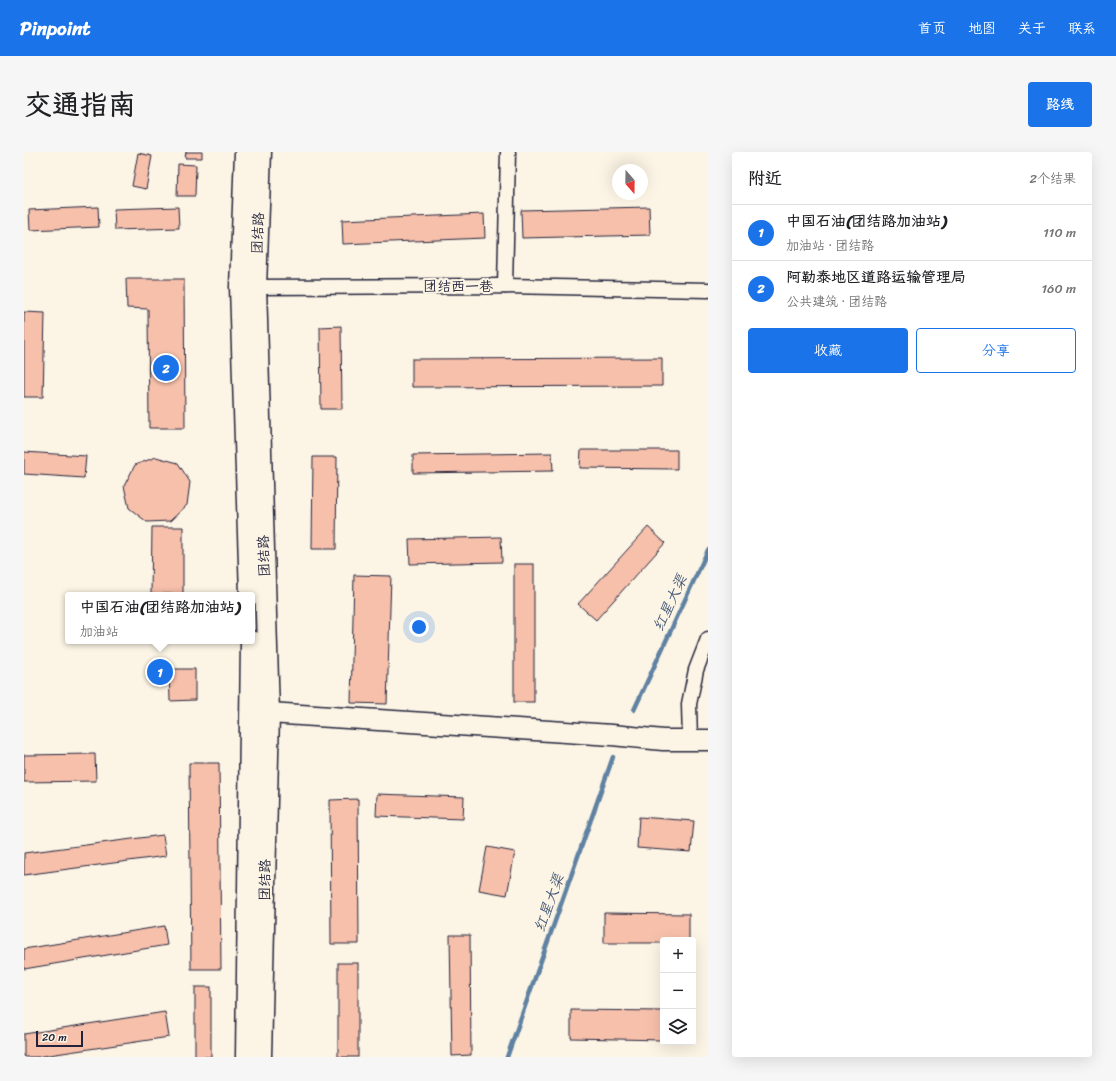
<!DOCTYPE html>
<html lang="zh">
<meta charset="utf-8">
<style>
:root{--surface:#fff;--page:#f6f6f6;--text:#202124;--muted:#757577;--line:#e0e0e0;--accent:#1a73e8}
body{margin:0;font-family:Sriracha,"LXGW WenKai TC",sans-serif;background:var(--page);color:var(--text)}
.controls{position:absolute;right:12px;bottom:12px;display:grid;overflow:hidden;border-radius:4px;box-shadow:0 4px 16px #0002}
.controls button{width:36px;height:36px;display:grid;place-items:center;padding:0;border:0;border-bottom:1px solid var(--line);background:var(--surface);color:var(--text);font:20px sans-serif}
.compass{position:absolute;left:588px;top:12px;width:36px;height:36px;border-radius:50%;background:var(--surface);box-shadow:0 4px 16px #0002;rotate:160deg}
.scale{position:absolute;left:12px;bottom:10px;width:47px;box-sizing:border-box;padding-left:4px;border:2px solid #22223b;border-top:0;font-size:11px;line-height:14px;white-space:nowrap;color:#22223b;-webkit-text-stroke:3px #fcf5e5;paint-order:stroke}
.you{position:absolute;left:395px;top:475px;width:14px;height:14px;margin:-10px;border:3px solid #fff;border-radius:50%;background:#1a73e8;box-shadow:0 0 0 6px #1a73e833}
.badge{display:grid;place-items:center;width:26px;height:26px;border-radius:50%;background:var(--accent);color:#fff;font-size:13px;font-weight:700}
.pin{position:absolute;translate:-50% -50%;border:2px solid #fff;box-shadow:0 1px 4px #0006}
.popup{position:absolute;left:41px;top:440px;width:190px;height:52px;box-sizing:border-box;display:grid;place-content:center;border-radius:4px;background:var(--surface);filter:drop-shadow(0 1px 3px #0005);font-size:13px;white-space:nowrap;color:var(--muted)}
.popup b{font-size:15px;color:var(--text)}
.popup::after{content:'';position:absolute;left:50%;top:100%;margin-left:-8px;border:8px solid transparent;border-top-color:var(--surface)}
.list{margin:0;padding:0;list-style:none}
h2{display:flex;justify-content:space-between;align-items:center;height:52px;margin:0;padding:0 16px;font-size:17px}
h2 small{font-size:13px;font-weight:400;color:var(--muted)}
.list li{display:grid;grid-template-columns:26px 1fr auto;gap:12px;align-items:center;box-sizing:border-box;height:56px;padding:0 16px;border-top:1px solid var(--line)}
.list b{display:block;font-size:15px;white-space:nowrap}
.list p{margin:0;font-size:13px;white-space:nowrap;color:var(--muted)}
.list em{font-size:13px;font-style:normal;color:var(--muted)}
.actions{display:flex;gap:8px;padding:12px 16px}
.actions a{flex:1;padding:9px 0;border:1px solid var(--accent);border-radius:4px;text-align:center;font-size:14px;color:var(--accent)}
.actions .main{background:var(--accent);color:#fff}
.icon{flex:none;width:22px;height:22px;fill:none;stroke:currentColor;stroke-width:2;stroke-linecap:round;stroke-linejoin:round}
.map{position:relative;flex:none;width:684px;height:905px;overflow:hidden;border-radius:4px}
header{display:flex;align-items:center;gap:24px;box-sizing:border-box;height:56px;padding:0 20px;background:var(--accent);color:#fff}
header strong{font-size:19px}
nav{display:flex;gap:22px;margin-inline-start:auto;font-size:14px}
.intro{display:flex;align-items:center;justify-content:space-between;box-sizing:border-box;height:96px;padding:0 24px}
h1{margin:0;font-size:28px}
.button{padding:10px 18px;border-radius:4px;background:var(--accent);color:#fff;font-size:14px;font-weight:700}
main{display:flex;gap:24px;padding:0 24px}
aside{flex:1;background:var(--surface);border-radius:4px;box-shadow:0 4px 16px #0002}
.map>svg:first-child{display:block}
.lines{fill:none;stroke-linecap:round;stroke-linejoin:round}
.stream{stroke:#5f81a2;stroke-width:4.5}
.building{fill:#f7c0ab;stroke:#22223b}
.street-casing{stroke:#22223b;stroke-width:17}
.secondary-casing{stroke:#22223b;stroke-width:23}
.street{stroke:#fcf5e5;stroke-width:14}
.secondary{stroke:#fcf5e5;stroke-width:20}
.labels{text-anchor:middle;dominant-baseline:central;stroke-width:4;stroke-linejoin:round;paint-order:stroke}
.street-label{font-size:14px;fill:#22223b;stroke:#fcf5e5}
.water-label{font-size:15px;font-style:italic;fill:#465977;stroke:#fcf5e5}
</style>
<header>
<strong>Pinpoint</strong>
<nav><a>首页</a><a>地图</a><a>关于</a><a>联系</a></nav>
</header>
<div class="intro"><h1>交通指南</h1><a class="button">路线</a></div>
<main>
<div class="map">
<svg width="684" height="905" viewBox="0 0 684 905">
<rect width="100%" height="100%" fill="#fcf5e5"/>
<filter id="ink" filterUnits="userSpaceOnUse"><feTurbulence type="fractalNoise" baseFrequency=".025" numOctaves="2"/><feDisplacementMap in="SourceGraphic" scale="8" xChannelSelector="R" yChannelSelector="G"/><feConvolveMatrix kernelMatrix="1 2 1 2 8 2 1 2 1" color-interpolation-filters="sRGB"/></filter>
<g filter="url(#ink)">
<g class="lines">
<g class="stream">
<path d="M610 558 684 398"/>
<path d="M483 905 589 605"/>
</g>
</g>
<g class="building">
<path d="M162 0H178V6H161Z"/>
<path d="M114 1 128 4 122 37 108 34Z"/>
<path d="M154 12 172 13 171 44H153Z"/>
<path d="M74 55 75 75 6 78 5 58Z"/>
<path d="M154 55 155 76 91 78 90 57Z"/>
<path d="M625 55 626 83 498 86 497 58Z"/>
<path d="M460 62 461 86 319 92 318 68Z"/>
<path d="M102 127H160L161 276H125L124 157 103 156Z"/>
<path d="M0 160 21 161 19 245H0Z"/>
<path d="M317 174 318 257H297L296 175Z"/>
<path d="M638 206V234L388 235V207Z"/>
<path d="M557 298H653V317L556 316Z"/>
<path d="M0 300 62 304 60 326 0 322Z"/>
<path d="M528 301 529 319 389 321V303Z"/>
<path d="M132 305 154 311 166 330 163 353 146 369 123 370 105 356 100 334 111 313Z"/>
<path d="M289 305H313L312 397H288Z"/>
<path d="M128 375H159V442H127Z"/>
<path d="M624 375 641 391 572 468 554 452Z"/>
<path d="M477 385 478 410 386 412 385 387Z"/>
<rect x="490" y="412" width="20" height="138"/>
<path d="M330 423 367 424 363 552 327 551Z"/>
<path d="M145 517H171V548L146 549Z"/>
<path d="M71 602 72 629 0 630V603Z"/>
<path d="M165 611H195L197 817H167Z"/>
<path d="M353 642 440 645 439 667 352 664Z"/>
<path d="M334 647 335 792H307L306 648Z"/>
<path d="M615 665 670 669 667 700 613 696Z"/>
<path d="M139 683 142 704 0 723V701Z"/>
<path d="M463 695 491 700 483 743 455 738Z"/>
<path d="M580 761 665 762V788H639V791H580Z"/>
<path d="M140 774 143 793 0 817V797Z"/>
<path d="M426 783H446L447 903 428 904Z"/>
<rect x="314" y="811" width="20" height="94"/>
<rect x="171" y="835" width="16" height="70"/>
<path d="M547 858 639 859V888L547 886Z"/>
<path d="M141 860 145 885 12 905H0V882Z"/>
</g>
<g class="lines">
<g class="street-casing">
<g id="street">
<path d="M481 134 484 0"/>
<path d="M222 135 481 134 684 138"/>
<path d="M666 589 665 552 672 518 684 487"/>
</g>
</g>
<g class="secondary-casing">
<g id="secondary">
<path d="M221 0 216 135 226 443"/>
<path d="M227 562 245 561 588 583 639 588H684"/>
<path d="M222 905 227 489"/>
<path d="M237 905 245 561 232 135 237 0"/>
</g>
</g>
<use href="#street" class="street"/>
<use href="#secondary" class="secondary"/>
</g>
</g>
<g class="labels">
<g class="street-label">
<text transform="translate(234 81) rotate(-88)">团结路</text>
<text x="434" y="134">团结西一巷</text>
<text transform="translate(240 404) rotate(-92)">团结路</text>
<text transform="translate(241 728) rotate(-89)">团结路</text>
</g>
<g class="water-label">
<text transform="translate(646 451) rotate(-65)">红星大渠</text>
<text transform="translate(525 751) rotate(-70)">红星大渠</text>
</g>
</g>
</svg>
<div class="controls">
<button>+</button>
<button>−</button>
<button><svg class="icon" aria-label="layers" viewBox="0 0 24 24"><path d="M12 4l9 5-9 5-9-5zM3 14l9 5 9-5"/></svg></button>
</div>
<svg class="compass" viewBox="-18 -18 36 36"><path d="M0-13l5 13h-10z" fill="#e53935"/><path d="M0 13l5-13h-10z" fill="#757577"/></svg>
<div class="scale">20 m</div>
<div class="you"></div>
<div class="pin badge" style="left:136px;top:520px">1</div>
<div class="popup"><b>中国石油(团结路加油站)</b>加油站</div>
<div class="pin badge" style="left:142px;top:216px">2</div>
</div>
<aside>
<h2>附近<small>2个结果</small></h2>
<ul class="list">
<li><span class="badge">1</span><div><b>中国石油(团结路加油站)</b><p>加油站 · 团结路</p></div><em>110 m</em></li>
<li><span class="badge">2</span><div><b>阿勒泰地区道路运输管理局</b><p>公共建筑 · 团结路</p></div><em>160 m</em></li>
</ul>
<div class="actions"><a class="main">收藏</a><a>分享</a></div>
</aside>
</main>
